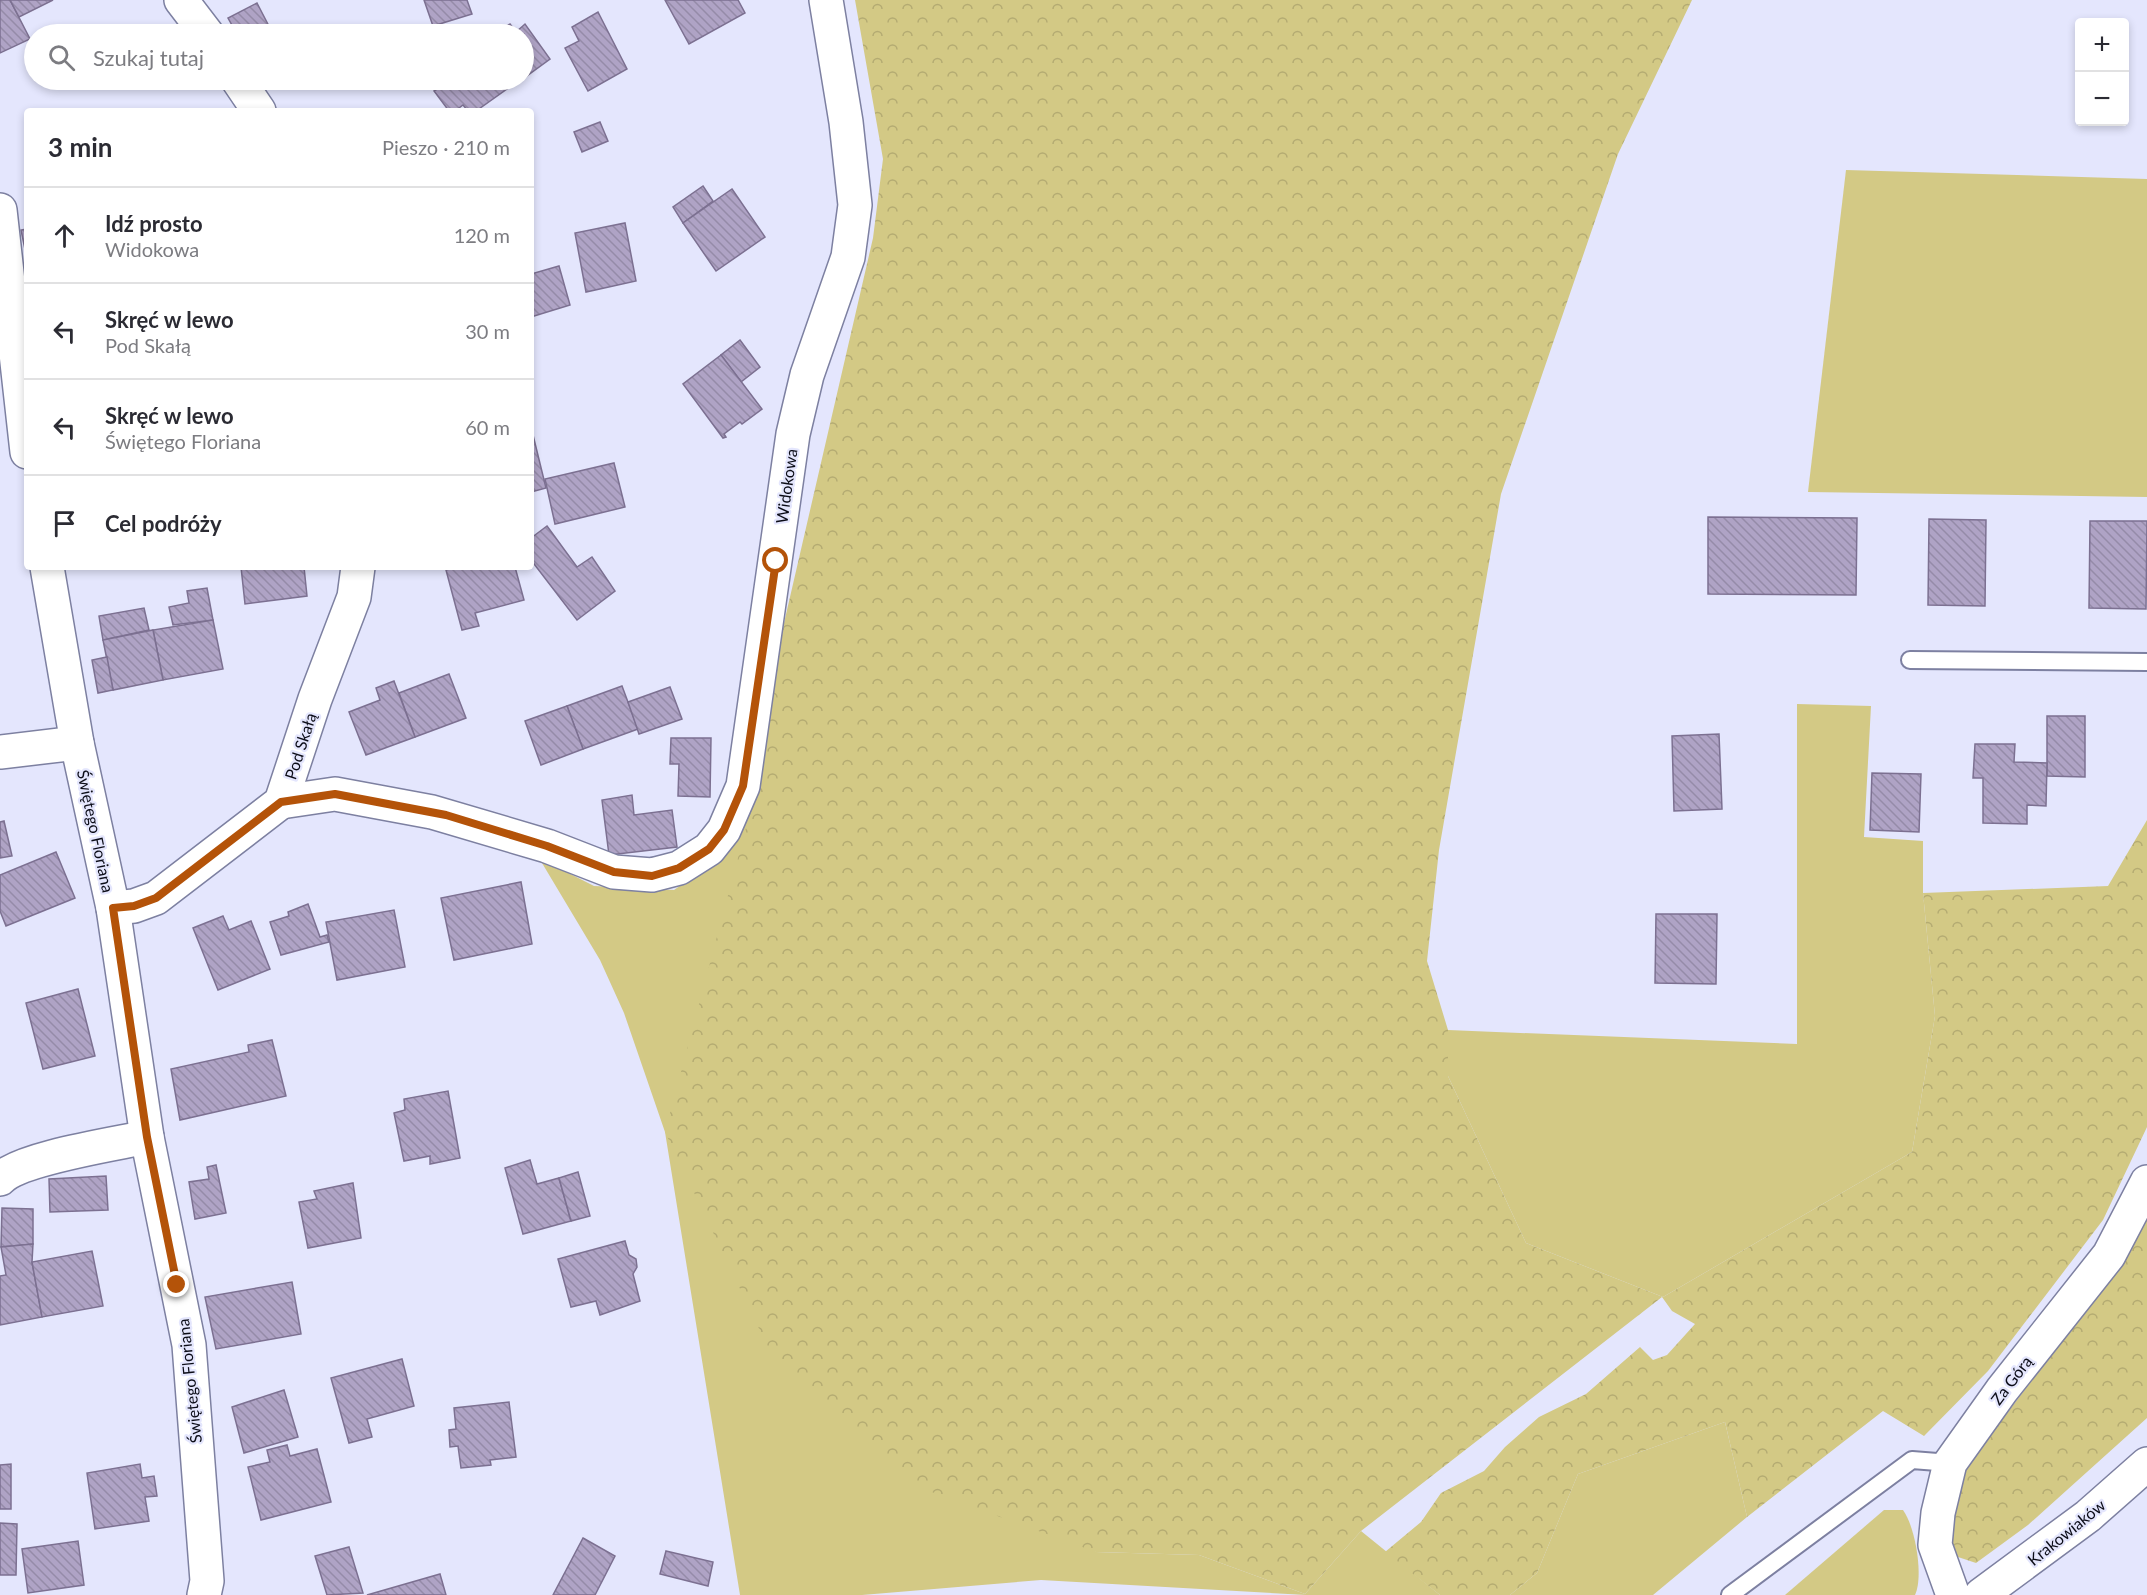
<!DOCTYPE html>
<html lang="pl">
<meta charset="utf-8">
<style>
:root{--surface:#fff;--page:#f2f2f3;--text:#2b2b33;--muted:#7c7c81;--line:#e1e1e2}
body{margin:0;font-family:Lato,sans-serif;background:var(--page);color:var(--text)}
.controls{position:absolute;right:18px;top:18px;display:grid;overflow:hidden;border-radius:6px;box-shadow:0 3px 9px #0003}
.controls button{width:54px;height:54px;display:grid;place-items:center;padding:0;border:0;border-bottom:2px solid var(--line);background:var(--surface);color:var(--text);font:30px sans-serif}
.stop{position:absolute;width:18px;height:18px;margin:-14px;border:4px solid #b45309;border-radius:50%;background:#fff}
.stop.end{background:#b45309;border-color:#fff;box-shadow:0 2px 6px #0008}
.list{margin:0;padding:0;list-style:none}
h2{display:flex;justify-content:space-between;align-items:center;height:78px;margin:0;padding:0 24px;font-size:26px}
h2 small{font-size:20px;font-weight:400;color:var(--muted)}
.list li{display:grid;grid-template-columns:39px 1fr auto;gap:18px;align-items:center;box-sizing:border-box;height:96px;padding:0 24px;border-top:2px solid var(--line)}
.list b{display:block;font-size:22px;white-space:nowrap}
.list p{margin:0;font-size:20px;white-space:nowrap;color:var(--muted)}
.list em{font-size:20px;font-style:normal;color:var(--muted)}
.icon{flex:none;width:33px;height:33px;fill:none;stroke:currentColor;stroke-width:2;stroke-linecap:round;stroke-linejoin:round}
.map{position:relative;flex:none;width:2147px;height:1595px;overflow:hidden}
.search{position:absolute;background:var(--surface);box-shadow:0 3px 9px #0003;left:24px;top:24px;width:510px;height:66px;display:flex;align-items:center;gap:15px;box-sizing:border-box;padding:0 21px;border-radius:33px;color:var(--muted);font-size:22px}
.panel{position:absolute;background:var(--surface);box-shadow:0 3px 9px #0003;left:24px;top:108px;width:510px;height:462px;border-radius:6px}
.map>svg:first-child{display:block}
.green{fill:#d3c985}
.forest{fill:url(#forest-crowns)}
.building{fill:url(#building-back-hatch);stroke:#7c7091;stroke-width:1.5}
.lines{fill:none;stroke-linecap:round;stroke-linejoin:round}
.service-casing{stroke:#7d80a1;stroke-width:20}
.minor-casing{stroke:#7d80a1;stroke-width:36}
.secondary-casing{stroke:#7d80a1;stroke-width:36}
.service{stroke:#fff;stroke-width:16}
.minor{stroke:#fff;stroke-width:33}
.secondary{stroke:#fff;stroke-width:33}
.route{stroke:#b45309;stroke-width:8}
.labels{text-anchor:middle;dominant-baseline:central;stroke-width:4.5;stroke-linejoin:round;paint-order:stroke}
.street-label{font-size:16px;fill:#0b0c17;stroke:#e4e6fd}
</style>
<div class="map">
<svg width="2147" height="1595" viewBox="0 0 2147 1595">
<defs>
<pattern id="forest-crowns" width="20" height="18" patternUnits="userSpaceOnUse" patternTransform="scale(1.5)"><rect width="20" height="18" fill="#d3c985"/><path d="M2 6a3 3 0 1 1 6 0M12 15a3 3 0 1 1 6 0" fill="none" stroke="#b4ab72"/></pattern>
<pattern id="building-back-hatch" width="6" height="6" patternUnits="userSpaceOnUse" patternTransform="scale(1.5)"><rect width="6" height="6" fill="#afa3c5"/><path d="M-1 5l2 2M0 0l6 6M5-1l2 2" fill="none" stroke="#958ba8"/></pattern>
</defs>
<rect width="100%" height="100%" fill="#e4e6fd"/>
<g class="green">
<path d="M1846 170 2147 179V497L1808 492Z"/>
<path d="M1797 704 1871 706 1864 837 1923 841V893L1935 1016 1912 1152 1663 1297 1526 1243 1448 1076V1030L1797 1044Z"/>
<path d="M752 805 1096 1552 1199 1555 1305 1594 1361 1531 1440 1595H1306L1041 1580 862 1595H740L665 1132 624 1013 600 960 539 858 594 886 674 890 715 861Z"/>
<path d="M1725 1422 1747 1517 1653 1595H1510L1537 1573 1578 1474Z"/>
<path d="M1884 1510H1903C1915 1526 1924 1576 1915 1595H1785Z"/>
</g>
<g class="forest">
<path d="M855 0H1692L1618 154 1501 494 1439 850 1427 961 1448 1030V1076L1526 1243 1663 1297 1912 1152 1935 1016 1923 893 2108 886 2147 820V1127L2103 1220 1988 1371 1924 1436 1883 1411 1747 1517 1725 1422 1578 1474 1537 1573 1510 1595H1440L1385 1552 1421 1522 1441 1493 1484 1471 1505 1447 1539 1417 1586 1394 1640 1347 1653 1360 1667 1355 1695 1324 1672 1311 1662 1297 1361 1531 1305 1594 1199 1555 1096 1552 907 1483 776 1364 665 1132 752 805 784 623 873 238 883 159Z"/>
<path d="M2147 1216V1418L2028 1525 1976 1563 1952 1555 1945 1538 1955 1482 2122 1261Z"/>
</g>
<g class="building">
<path d="M0 0H10L30 39 0 53Z"/>
<path d="M10 0H53L19 17Z"/>
<path d="M424 0H467L472 14 433 26Z"/>
<path d="M665 0H738L745 13 689 44Z"/>
<path d="M257 3 273 34H237L228 18Z"/>
<path d="M598 12 627 69 588 91 565 48 579 41 572 27Z"/>
<path d="M510 24 516 32 525 24 550 59 524 78V34H495Z"/>
<path d="M446 80H511L514 84 476 111H468L463 105 455 111H449L434 91 448 82Z"/>
<path d="M600 122 608 141 582 152 574 132Z"/>
<path d="M703 186 713 201 683 223 673 207Z"/>
<path d="M732 189 765 237 716 271 683 223Z"/>
<path d="M625 223 636 281 586 292 575 233Z"/>
<path d="M27 229V259L21 230Z"/>
<path d="M559 266 570 305 531 317V274Z"/>
<path d="M740 340 760 367 741 382 721 355Z"/>
<path d="M721 355 762 409 742 424 740 422 724 434 726 437 723 438 683 384Z"/>
<path d="M533 435 546 488 531 492V436Z"/>
<path d="M614 463 625 507 555 524 545 479Z"/>
<path d="M1708 517 1857 518 1856 595 1708 594Z"/>
<path d="M1929 519 1986 520 1985 606 1928 605Z"/>
<path d="M2090 521H2147L2146 609 2089 608Z"/>
<path d="M547 526 577 567 592 557 615 591 577 620 531 560V538Z"/>
<path d="M241 567H304L307 596 245 604Z"/>
<path d="M457 567H515L524 600 475 613 479 626 462 630 446 570Z"/>
<path d="M207 588 213 620 173 625 169 607 189 603 187 591Z"/>
<path d="M144 608 149 630 103 640 99 616Z"/>
<path d="M213 620 223 669 163 680 153 630Z"/>
<path d="M153 630 163 680 113 690 103 640Z"/>
<path d="M107 657 113 690 98 693 92 660Z"/>
<path d="M449 674 466 718 415 737 399 693Z"/>
<path d="M394 681 415 737 366 755 349 712 380 700 376 688Z"/>
<path d="M622 686 638 729 583 749 567 706Z"/>
<path d="M670 687 682 719 639 734 628 702Z"/>
<path d="M567 706 583 749 541 765 525 721Z"/>
<path d="M2047 716H2085V777L2047 776Z"/>
<path d="M1719 734 1722 809 1674 811 1672 736Z"/>
<path d="M671 738H711L710 797 678 796 679 764H670Z"/>
<path d="M1975 744H2015L2014 762 2047 763 2046 806 2027 805V824L1983 823V778H1973Z"/>
<path d="M1872 773 1921 774 1919 832 1870 830Z"/>
<path d="M632 795 634 815 672 810 677 847 609 855 602 800Z"/>
<path d="M4 821 12 856 0 858V822Z"/>
<path d="M56 852 75 898 6 926 0 911V875Z"/>
<path d="M521 882 532 944 454 960 441 898Z"/>
<path d="M308 904 320 937 327 935 329 942 281 955 270 922 289 916 288 912Z"/>
<path d="M394 910 405 967 337 980 326 922Z"/>
<path d="M1656 914H1717L1716 984 1655 983Z"/>
<path d="M223 916 229 930 251 921 270 969 218 990 193 928Z"/>
<path d="M78 989 95 1056 43 1069 26 1003Z"/>
<path d="M272 1040 286 1096 180 1120 171 1069 249 1052 248 1045Z"/>
<path d="M448 1091 460 1158 430 1164V1156L404 1161 394 1113 405 1110 404 1099Z"/>
<path d="M530 1160 537 1184 559 1178 571 1221 523 1234 505 1168Z"/>
<path d="M216 1165 226 1213 195 1219 189 1182 209 1179 207 1167Z"/>
<path d="M578 1172 590 1216 571 1221 559 1178Z"/>
<path d="M106 1176 108 1210 50 1212 49 1179Z"/>
<path d="M353 1183 361 1238 308 1248 299 1202 317 1199 314 1191Z"/>
<path d="M2 1208 33 1209V1244L1 1247Z"/>
<path d="M625 1241 629 1255 636 1259 637 1267 633 1274 640 1301 600 1315 596 1301 571 1307 558 1259Z"/>
<path d="M33 1244 32 1262 42 1317 0 1325V1276L6 1275 1 1247Z"/>
<path d="M92 1251 103 1306 42 1317 32 1262Z"/>
<path d="M292 1282 301 1334 216 1349 205 1297Z"/>
<path d="M402 1359 414 1406 367 1419 372 1437 349 1443 331 1378Z"/>
<path d="M284 1390 298 1437 244 1453 232 1407Z"/>
<path d="M509 1402 516 1457 490 1460 491 1465 461 1468 458 1446 450 1447 449 1430 456 1429 454 1408Z"/>
<path d="M287 1445 290 1456 317 1449 331 1502 261 1520 248 1467 270 1462 267 1450Z"/>
<path d="M11 1464V1509H0V1465Z"/>
<path d="M140 1464 142 1478 154 1476 157 1496 145 1497 149 1521 95 1529 87 1473Z"/>
<path d="M0 1523 17 1524 16 1575H0Z"/>
<path d="M583 1538 615 1556 595 1595H553Z"/>
<path d="M78 1541 84 1585 28 1593 22 1549Z"/>
<path d="M349 1547 363 1593 327 1595 315 1556Z"/>
<path d="M666 1551 713 1562 708 1586 660 1574Z"/>
<path d="M440 1574 446 1595H367Z"/>
</g>
<g class="lines">
<g class="service-casing">
<g id="service">
<path d="M1910 660 2147 662"/>
<path d="M1730 1595 1912 1460 1950 1463"/>
</g>
</g>
<g class="minor-casing">
<g id="minor">
<path d="M181 0 207 34"/>
<path d="M238 80 259 111"/>
<path d="M0 210 27 452"/>
<path d="M47 567 77 743 113 908 147 1137 189 1345 207 1581 204 1595"/>
<path d="M0 752 77 743"/>
<path d="M281 802 335 794 432 812 547 846 614 872 652 875 679 868 709 849 724 830 743 786 793 434 807 375 848 257 855 205 846 122 826 0"/>
<path d="M113 908 134 906 156 898 281 802 315 699 354 597 358 567"/>
<path d="M0 1179C20 1158 115 1144 147 1137"/>
<path d="M1953 1595 1935 1545 1938 1513 1950 1463 2002 1390 2109 1255 2147 1182"/>
</g>
</g>
<g class="secondary-casing">
<path id="secondary" d="M1981 1595 2088 1516 2147 1464"/>
</g>
<use href="#service" class="service"/>
<use href="#minor" class="minor"/>
<use href="#secondary" class="secondary"/>
</g>
<g class="lines">
<path class="route" d="M177 1285 147 1137 113 908 134 906 156 898 281 802 335 794 446 815 547 846 614 872 652 876 679 868 709 849 724 830 743 786 776 561"/>
</g>
<g class="labels">
<g class="street-label">
<text transform="translate(786 486) rotate(-82)">Widokowa</text>
<text transform="translate(300 746) rotate(-72)">Pod Skałą</text>
<text transform="translate(96 831) rotate(78)">Świętego Floriana</text>
<text transform="translate(2011 1380) rotate(-53)">Za Górą</text>
<text transform="translate(189 1381) rotate(-96)">Świętego Floriana</text>
<text transform="translate(2066 1532) rotate(-39)">Krakowiaków</text>
</g>
</g>
</svg>
<div class="controls">
<button>+</button>
<button>−</button>
</div>
<div class="stop" style="left:776px;top:561px"></div>
<div class="stop end" style="left:177px;top:1285px"></div>
<div class="search"><svg class="icon" aria-label="search" viewBox="0 0 24 24"><circle cx="10" cy="10" r="6"/><path d="M15 15l6 6"/></svg>Szukaj tutaj</div>
<section class="panel">
<h2>3 min<small>Pieszo · 210 m</small></h2>
<ul class="list">
<li><svg class="icon" aria-label="ahead" viewBox="0 0 24 24"><path d="M12 20V5M6 11l6-6 6 6"/></svg><div><b>Idź prosto</b><p>Widokowa</p></div><em>120 m</em></li>
<li><svg class="icon" aria-label="left" viewBox="0 0 24 24"><path d="M17 20v-9H6M10 6l-5 5 5 5"/></svg><div><b>Skręć w lewo</b><p>Pod Skałą</p></div><em>30 m</em></li>
<li><svg class="icon" aria-label="left" viewBox="0 0 24 24"><path d="M17 20v-9H6M10 6l-5 5 5 5"/></svg><div><b>Skręć w lewo</b><p>Świętego Floriana</p></div><em>60 m</em></li>
<li><svg class="icon" aria-label="arrive" viewBox="0 0 24 24"><path d="M6 21V4h12l-3 4 3 4H6"/></svg><div><b>Cel podróży</b></div></li>
</ul>
</section>
</div>
